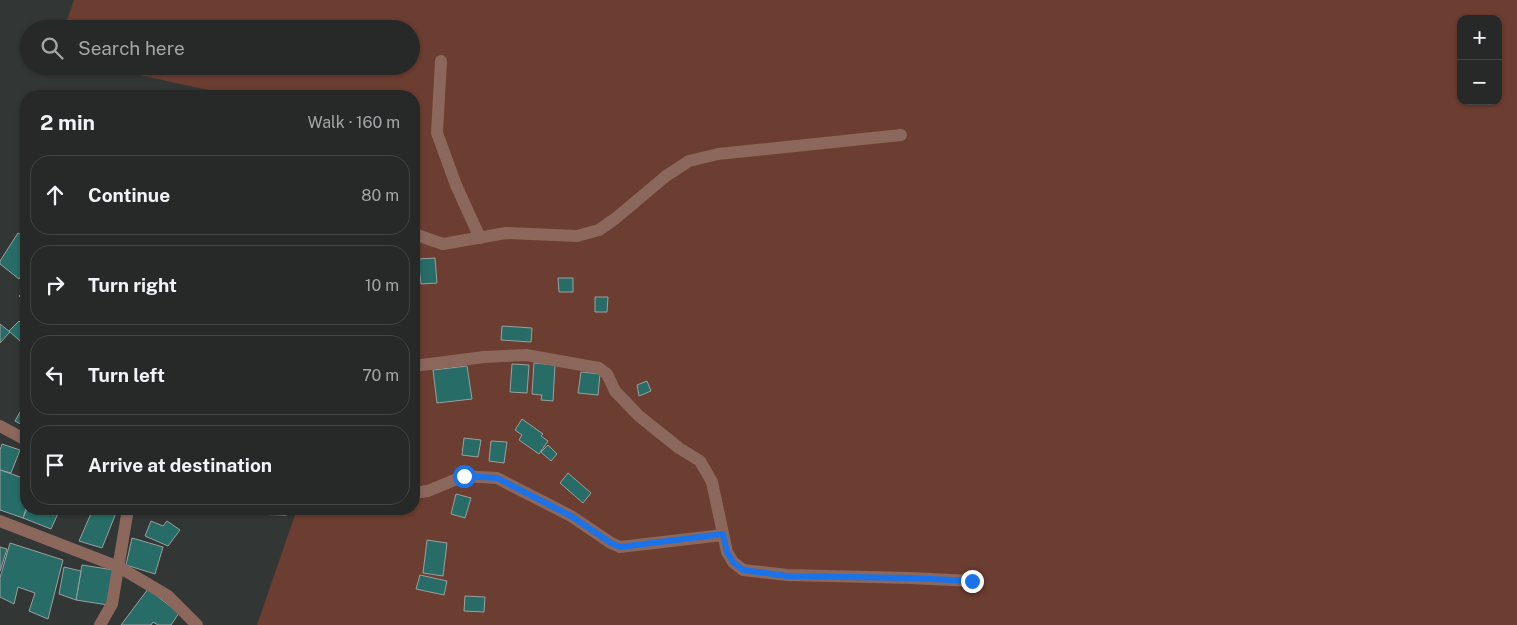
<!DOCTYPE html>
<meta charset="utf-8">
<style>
:root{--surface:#262928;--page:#2e3130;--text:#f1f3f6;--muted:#a4a6a8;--line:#424545}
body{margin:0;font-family:"Public Sans",sans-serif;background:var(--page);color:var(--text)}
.controls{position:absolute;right:15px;top:15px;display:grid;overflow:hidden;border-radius:10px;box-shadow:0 1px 4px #0004}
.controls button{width:45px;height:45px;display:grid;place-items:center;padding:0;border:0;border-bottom:1px solid var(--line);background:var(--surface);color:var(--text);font:25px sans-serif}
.stop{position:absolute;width:15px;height:15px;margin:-11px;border:4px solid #1a73e8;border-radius:50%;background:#fff}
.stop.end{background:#1a73e8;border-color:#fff;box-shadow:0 1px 5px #0008}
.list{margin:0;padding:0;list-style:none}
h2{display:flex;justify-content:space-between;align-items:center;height:65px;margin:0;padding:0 20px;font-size:21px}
h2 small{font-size:16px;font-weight:400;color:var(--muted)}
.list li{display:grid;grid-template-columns:32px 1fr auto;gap:15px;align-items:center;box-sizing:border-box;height:80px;margin:0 10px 10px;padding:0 10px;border:1px solid var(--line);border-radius:20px}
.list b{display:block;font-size:19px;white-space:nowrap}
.list em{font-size:16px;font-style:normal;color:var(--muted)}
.icon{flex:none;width:28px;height:28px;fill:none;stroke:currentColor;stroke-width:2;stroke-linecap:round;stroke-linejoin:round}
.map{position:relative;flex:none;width:1517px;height:625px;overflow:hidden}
.search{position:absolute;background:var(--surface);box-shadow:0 1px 4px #0004;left:20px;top:20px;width:400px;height:55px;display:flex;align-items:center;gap:12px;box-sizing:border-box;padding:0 18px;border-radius:28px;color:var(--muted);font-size:19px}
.panel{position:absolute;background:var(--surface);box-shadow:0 1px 4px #0004;left:20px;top:90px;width:400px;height:425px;border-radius:20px}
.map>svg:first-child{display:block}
.green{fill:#6c3d31;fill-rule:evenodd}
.building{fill:#276c66;stroke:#9aa0a0}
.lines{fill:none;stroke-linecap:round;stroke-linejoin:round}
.street{stroke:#8c675c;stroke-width:12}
.route{stroke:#1a73e8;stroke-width:6}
</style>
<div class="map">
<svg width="1517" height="625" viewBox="0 0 1517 625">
<rect width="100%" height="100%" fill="#323736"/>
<path class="green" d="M74 0H1517V625H257L297 509H414V96H235L99 66H411V29H64ZM1461 19H1498V101H1461Z"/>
<g class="building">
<path d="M18 233 26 238V268L19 279 0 264V261Z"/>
<path d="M435 258 437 283 421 284 418 259Z"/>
<path d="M558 278H573V292H559Z"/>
<path d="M26 289V303L19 296Z"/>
<path d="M595 297H608L607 312H595Z"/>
<path d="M19 321 26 328V333L20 341 9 331Z"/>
<path d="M0 324 10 332 0 343Z"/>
<path d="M502 326 532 328 531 342 501 340Z"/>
<path d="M534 363 555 365 553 401 541 400 542 395 532 394Z"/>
<path d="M512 364 529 365 527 393 510 392Z"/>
<path d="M467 366 472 399 437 403 433 370Z"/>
<path d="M581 372 600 374 598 395 578 393Z"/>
<path d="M647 381 651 391 639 396 637 385Z"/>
<path d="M26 401V427L15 421Z"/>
<path d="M417 410 419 422 414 423V411Z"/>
<path d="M522 419 543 434 541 436 548 441 539 454 519 440 522 435 515 430Z"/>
<path d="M464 438 481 440 478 457 462 455Z"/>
<path d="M491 441 507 442 504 463 489 461Z"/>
<path d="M2 444 20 450 11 473 0 470V450Z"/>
<path d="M548 445 557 454 551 461 541 452Z"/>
<path d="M0 470 26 479V508L23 518 0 510Z"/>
<path d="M568 473 591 493 583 503 560 483Z"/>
<path d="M456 494 471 498 465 518 451 514Z"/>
<path d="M27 509H60L51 529 23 518Z"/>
<path d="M93 509H107L116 513 102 548 79 541Z"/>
<path d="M151 521 163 526 167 521 180 530 168 546 145 536Z"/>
<path d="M132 538 163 547 155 574 126 565Z"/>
<path d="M427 540 447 543 443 576 423 573Z"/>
<path d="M10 543 63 560 48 619 29 611 35 593 18 587 14 604 0 597V578Z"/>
<path d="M0 547 7 549 0 571Z"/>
<path d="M82 565 114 570 108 605 76 600Z"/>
<path d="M64 567 81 571 76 600 59 594Z"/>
<path d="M420 575 447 581 444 595 416 589Z"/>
<path d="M148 589 179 613 171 625H158L153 622 151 625H121Z"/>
<path d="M465 596 485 597 484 612 464 611Z"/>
</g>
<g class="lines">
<g class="street">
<path d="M441 61 437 133 456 185 480 238"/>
<path d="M414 234 443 244 506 233 577 236 599 230 616 218 666 176 689 161 718 154 901 135"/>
<path d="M414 366 484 357 526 355 599 368 607 374 615 391 639 416 679 448 700 461 712 482 727 552 733 562 743 570 787 575 910 578 972 581"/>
<path d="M0 426 26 440"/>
<path d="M414 493 428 491 464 476 497 478 571 516 611 543 620 547 723 535"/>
<path d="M267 509 284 510 287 509"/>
<path d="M0 521 119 567 168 596 197 625"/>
<path d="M100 625 112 604 128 509"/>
</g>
</g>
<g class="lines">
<path class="route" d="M464 476 497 478 571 516 611 543 620 547 723 534 727 552 733 562 743 570 787 576 910 578 972 581"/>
</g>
</svg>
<div class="controls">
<button>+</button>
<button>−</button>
</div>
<div class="stop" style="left:464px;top:476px"></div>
<div class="stop end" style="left:972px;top:581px"></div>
<div class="search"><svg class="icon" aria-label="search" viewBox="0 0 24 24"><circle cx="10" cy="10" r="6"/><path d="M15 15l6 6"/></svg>Search here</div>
<section class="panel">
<h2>2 min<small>Walk · 160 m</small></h2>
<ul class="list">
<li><svg class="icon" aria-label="ahead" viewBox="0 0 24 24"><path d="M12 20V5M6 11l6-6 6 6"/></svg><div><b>Continue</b></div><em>80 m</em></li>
<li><svg class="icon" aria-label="right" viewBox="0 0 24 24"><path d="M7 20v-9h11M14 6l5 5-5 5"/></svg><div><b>Turn right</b></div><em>10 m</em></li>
<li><svg class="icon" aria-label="left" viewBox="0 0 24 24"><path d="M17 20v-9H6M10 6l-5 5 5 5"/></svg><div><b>Turn left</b></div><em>70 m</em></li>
<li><svg class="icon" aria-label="arrive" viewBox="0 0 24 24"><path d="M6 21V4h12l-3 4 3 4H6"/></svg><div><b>Arrive at destination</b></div></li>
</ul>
</section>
</div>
